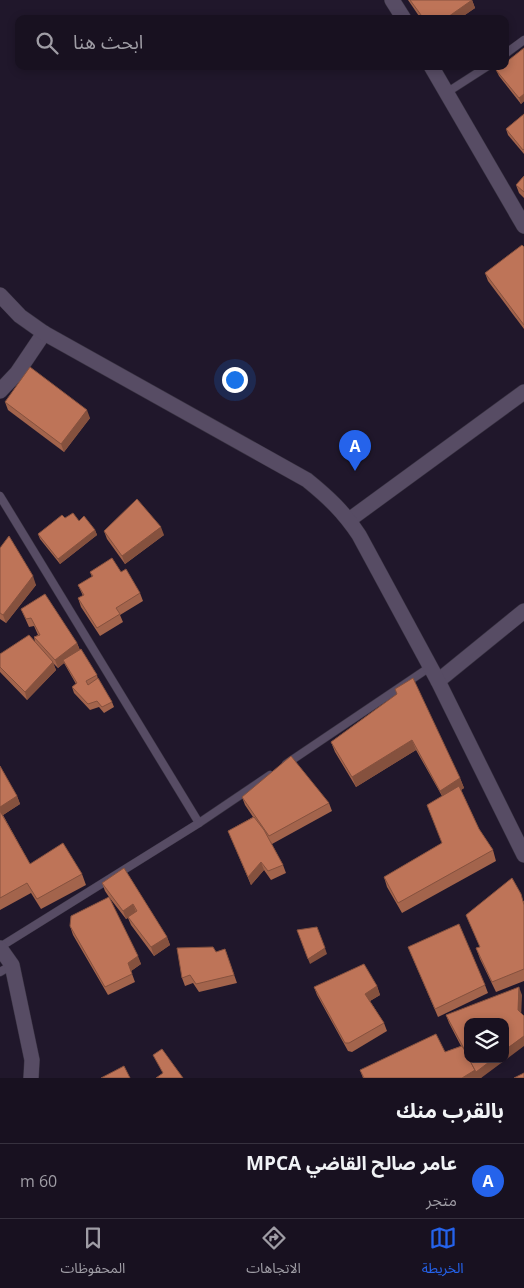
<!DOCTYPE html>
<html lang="ar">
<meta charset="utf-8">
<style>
:root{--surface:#181120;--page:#251f2d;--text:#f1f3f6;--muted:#9f9da5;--line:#36313e;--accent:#2563eb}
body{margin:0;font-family:"Open Sans","Noto Sans Arabic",sans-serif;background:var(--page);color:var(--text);direction:rtl}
.controls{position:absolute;right:15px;bottom:15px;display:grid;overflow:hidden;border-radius:10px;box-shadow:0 2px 8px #0003}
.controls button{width:45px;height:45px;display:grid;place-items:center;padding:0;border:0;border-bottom:1px solid var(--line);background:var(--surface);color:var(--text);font:25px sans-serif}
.you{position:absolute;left:234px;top:379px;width:18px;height:18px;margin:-12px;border:4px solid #fff;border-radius:50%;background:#1a73e8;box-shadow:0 0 0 8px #1a73e833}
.badge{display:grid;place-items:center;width:32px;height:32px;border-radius:50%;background:var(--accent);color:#fff;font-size:16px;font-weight:700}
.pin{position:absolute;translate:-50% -41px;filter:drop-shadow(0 1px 2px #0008)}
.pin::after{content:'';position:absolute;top:26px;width:18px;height:15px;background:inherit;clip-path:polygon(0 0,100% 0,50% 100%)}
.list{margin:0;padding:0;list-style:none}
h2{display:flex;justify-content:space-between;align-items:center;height:65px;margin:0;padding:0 20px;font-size:21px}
h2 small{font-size:16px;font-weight:400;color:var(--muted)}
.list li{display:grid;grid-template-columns:32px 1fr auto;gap:15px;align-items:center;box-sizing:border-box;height:75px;padding:0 20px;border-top:1px solid var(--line)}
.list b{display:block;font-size:19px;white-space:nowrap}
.list p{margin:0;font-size:16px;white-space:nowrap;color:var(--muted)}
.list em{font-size:16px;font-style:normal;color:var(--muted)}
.icon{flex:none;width:28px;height:28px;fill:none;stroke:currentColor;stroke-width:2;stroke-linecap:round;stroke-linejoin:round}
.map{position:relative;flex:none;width:524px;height:1078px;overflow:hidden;direction:ltr}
.search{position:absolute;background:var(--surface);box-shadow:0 2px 8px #0003;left:15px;right:15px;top:15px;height:55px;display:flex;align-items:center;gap:12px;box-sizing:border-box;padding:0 18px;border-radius:10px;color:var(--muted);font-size:19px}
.sheet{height:140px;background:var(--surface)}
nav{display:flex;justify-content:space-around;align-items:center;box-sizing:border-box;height:70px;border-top:1px solid var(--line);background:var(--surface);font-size:14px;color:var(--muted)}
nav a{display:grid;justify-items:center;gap:2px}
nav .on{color:var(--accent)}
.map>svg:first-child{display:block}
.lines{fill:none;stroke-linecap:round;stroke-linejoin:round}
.lane-casing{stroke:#383241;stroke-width:9}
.street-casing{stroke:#383241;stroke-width:16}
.secondary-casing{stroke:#383241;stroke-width:16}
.lane{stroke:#574c64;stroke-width:8}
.street{stroke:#574c64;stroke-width:15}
.secondary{stroke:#574c64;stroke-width:15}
.wall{fill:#a3644c}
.shaded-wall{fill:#85513e}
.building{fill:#be7458;stroke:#85513e}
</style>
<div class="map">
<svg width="524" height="1078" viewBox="0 0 524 1078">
<rect width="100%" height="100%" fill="#20172b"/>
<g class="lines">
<g class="lane-casing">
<g id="lane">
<path d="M505 54 524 40"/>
<path d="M446 93 488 66"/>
<path d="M0 496 199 823"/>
<path d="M286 764 430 667"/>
<path d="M0 947 199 823 270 775"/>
<path d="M0 972 12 965"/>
</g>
</g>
<g class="street-casing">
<g id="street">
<path d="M392 0 404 19"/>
<path d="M431 66 524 226"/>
<path d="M0 391 17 373 44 333"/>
<path d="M349 520 524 392"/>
<path d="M438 681 524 611"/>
<path d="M0 948 12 965 32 1060 31 1078"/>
</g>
</g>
<g class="secondary-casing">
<path id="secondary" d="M0 295 20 316 44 333 307 480C328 497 344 512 359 535L438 681 524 855"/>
</g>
<use href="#lane" class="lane"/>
<use href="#street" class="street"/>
<use href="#secondary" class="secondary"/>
</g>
<g class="wall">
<path d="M408 0H472L475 8 459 19H421Z"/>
<path d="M524 48V101L521 104 499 76 496 70Z"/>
<path d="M524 114V154L508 135 506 129Z"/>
<path d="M524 176V198L519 193 516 185Z"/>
<path d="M524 247V329L488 281 485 273Z"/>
<path d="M5 402 90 418 64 452 8 410Z"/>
<path d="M65 518 79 521 95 530 97 535 60 564 40 539 38 534Z"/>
<path d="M104 531 164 535 125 564 107 539Z"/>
<path d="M0 548 36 585 6 623 0 619Z"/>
<path d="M90 572H121L140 593 143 601 120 615 123 622 100 636 81 607 78 598 83 596 78 585 92 577Z"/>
<path d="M21 609 77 643 80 650 97 675 98 679 112 702 114 707 104 713 99 707 90 710 74 693 72 687 76 684 64 663 58 668 53 663 56 670 27 700 0 672V654L35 642 34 637 38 635 34 626 29 627Z"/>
<path d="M397 694 460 778 464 788 461 790 479 829 493 850 496 861 402 913 387 887 384 877 442 843V796L416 750 356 787 335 752 331 742Z"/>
<path d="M0 766 17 796 20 804 3 815 30 864 82 874 86 885 41 909 31 893 0 910Z"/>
<path d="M242 797 329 803 332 811 272 844 269 839 283 865 286 873 271 880 264 870 251 885 228 831 253 817 245 805Z"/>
<path d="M124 868 167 937 170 945 154 956 131 925 128 918 126 919 109 897 141 964 131 971 135 982 108 995 73 935 70 926 109 897 105 891 102 883Z"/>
<path d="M524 901V981L496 992 480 959 476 948 480 947 466 915Z"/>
<path d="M408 947 485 985 488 993 438 1017Z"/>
<path d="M225 949 237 983 199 992 193 983 185 986 182 978 216 952Z"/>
<path d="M377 986 380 995 370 1001 384 1023 387 1031 352 1052 348 1051 317 995 314 987Z"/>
<path d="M522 995 481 1078H363L360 1070 445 1052 461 1046 449 1023 446 1015Z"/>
</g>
<g class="shaded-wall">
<path d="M472 0 475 8 459 19H445Z"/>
<path d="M524 94V101L521 104 519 98Z"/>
<path d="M87 410 90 418 64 452 61 444Z"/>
<path d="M161 527 164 535 125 564 122 556Z"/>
<path d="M95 530 97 535 60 564 58 559Z"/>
<path d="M33 576 36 585 6 623 3 615Z"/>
<path d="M77 643 80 651 63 660 64 663 58 668 55 660Z"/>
<path d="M53 662 56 670 27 700 25 692Z"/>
<path d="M412 740 416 750 356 787 352 777Z"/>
<path d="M460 778 464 788 444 801 440 791Z"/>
<path d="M17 796 20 804 0 817V807Z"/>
<path d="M261 862 264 870 251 885 248 877Z"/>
<path d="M133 904 136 912 126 919 123 911Z"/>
<path d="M167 937 170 945 154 956 151 947Z"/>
<path d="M325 948 327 954 310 964 308 959Z"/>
<path d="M138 956 141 964 131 971 128 963Z"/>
<path d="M377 986 380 995 368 1002 365 994Z"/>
<path d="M519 987 522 995 521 1018 518 1010Z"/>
<path d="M524 1036V1046L481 1078H462L493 1059H505V1050Z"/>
</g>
<g class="building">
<path d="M410 0H472L445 19H424Z"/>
<path d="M524 48V94L519 98 496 70 502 66H505V63Z"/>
<path d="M524 114V149L523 150 506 129Z"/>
<path d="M524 176V192L516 185Z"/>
<path d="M522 245 524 247V325L485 273Z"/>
<path d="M30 367 87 410 61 444 5 402Z"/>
<path d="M137 499 161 527 122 556 104 531Z"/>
<path d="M73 513 79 521 84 516 95 530 58 559 38 534 62 515 65 518Z"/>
<path d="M9 536 33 576 3 615 0 613V548Z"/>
<path d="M112 558 121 572 126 569 140 593 116 608 120 614 97 628 78 598 84 595 78 585 93 576 90 572Z"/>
<path d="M45 594 77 643 55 660 34 637 40 635 31 618 26 619 21 609Z"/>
<path d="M29 635 53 662 25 692 0 667V654Z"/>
<path d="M81 649 97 675 86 681 88 685 98 678 112 702 102 707 97 701 88 704 72 687 77 683 63 660Z"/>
<path d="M413 678 460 778 440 791 412 740 352 777 331 742 397 694 395 689Z"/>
<path d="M291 756 329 803 269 836 242 797Z"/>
<path d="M0 766 17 796 0 807Z"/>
<path d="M459 786 479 829 493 850 398 903 384 877 442 843 427 805Z"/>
<path d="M0 811 30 864 63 843 82 874 37 899 27 883 0 898Z"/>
<path d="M254 817 264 830 283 865 268 871 261 862 248 877 228 831Z"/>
<path d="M124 868 167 937 151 947 128 917 137 911 133 904 123 911 102 883Z"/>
<path d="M512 878 521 894 524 905V969L492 982 476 948 480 947 466 915Z"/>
<path d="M109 897 138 956 128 963 132 974 105 987 70 926 71 916Z"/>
<path d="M459 924 485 985 435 1009 408 947Z"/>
<path d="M317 927 325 948 308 959 297 930Z"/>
<path d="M213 947 216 952 225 949 234 975 196 984 190 975 182 978 177 948Z"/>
<path d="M364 964 377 986 365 994 384 1023 349 1043H345L314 987Z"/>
<path d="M519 987 518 1010 524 1016V1036L505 1050V1022H468V1056L446 1015Z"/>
<path d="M436 1034 445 1052 462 1046 468 1056V1059H469L475 1070 462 1078H364L360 1070Z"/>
<path d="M162 1049 183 1078H156L163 1073 153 1055Z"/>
<path d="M469 1059H493L476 1072Z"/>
<path d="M124 1066 130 1078H101Z"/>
<path d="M524 1073V1078H514Z"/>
</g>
</svg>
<div class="controls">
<button><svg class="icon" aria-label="layers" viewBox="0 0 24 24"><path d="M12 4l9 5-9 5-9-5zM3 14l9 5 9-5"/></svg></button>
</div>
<div class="you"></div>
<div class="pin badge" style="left:355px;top:471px">A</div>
<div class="search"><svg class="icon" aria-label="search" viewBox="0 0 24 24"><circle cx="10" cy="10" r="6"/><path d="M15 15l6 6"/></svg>ابحث هنا</div>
</div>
<section class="sheet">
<h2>بالقرب منك<small></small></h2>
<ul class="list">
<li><span class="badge">A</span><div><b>عامر صالح القاضي MPCA</b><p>متجر</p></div><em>60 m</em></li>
</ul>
</section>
<nav>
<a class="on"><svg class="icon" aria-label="map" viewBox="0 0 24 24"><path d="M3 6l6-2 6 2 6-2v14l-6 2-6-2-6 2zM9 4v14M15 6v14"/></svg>الخريطة</a>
<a><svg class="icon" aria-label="directions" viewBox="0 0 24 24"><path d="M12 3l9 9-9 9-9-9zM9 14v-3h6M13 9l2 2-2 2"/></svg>الاتجاهات</a>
<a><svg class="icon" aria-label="saved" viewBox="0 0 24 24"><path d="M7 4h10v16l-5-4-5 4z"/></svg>المحفوظات</a>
</nav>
